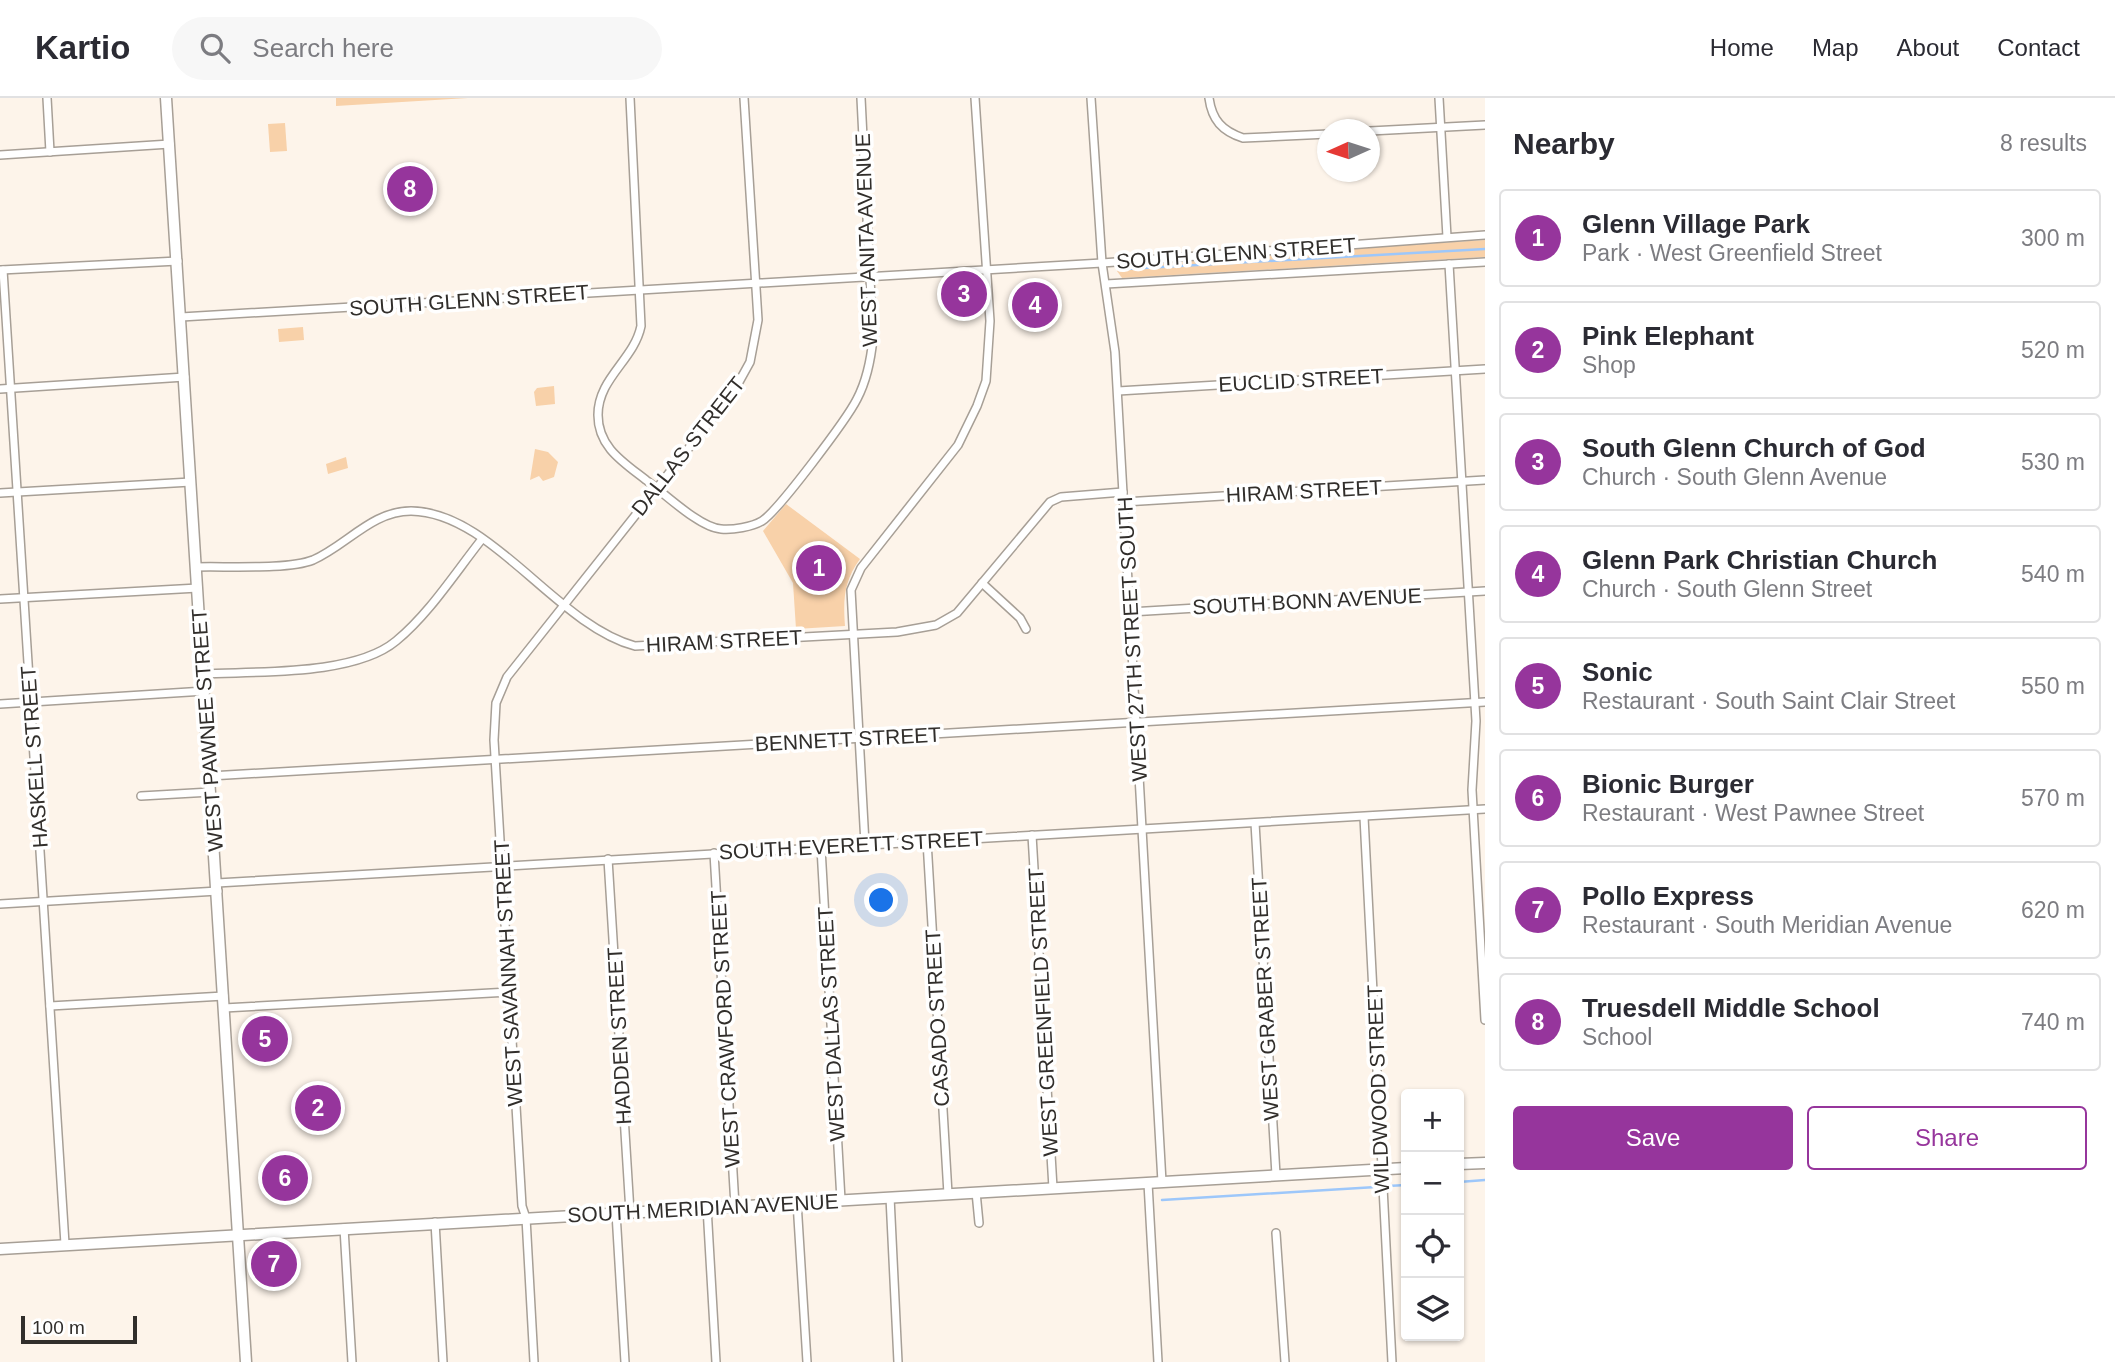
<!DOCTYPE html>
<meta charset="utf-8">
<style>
:root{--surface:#fff;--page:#f7f7f7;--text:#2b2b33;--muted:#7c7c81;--line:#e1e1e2;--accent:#96359c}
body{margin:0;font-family:Arial,sans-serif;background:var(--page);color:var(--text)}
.controls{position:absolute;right:21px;bottom:21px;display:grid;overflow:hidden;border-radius:7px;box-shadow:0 2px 5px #0004}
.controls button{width:63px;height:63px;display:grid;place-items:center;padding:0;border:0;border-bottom:2px solid var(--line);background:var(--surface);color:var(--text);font:35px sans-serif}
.compass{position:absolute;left:1317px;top:21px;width:63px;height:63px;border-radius:50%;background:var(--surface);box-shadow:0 2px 5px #0004;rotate:267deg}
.scale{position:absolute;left:21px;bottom:18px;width:116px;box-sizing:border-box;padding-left:7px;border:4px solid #312e2b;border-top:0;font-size:19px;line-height:24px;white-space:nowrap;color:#312e2b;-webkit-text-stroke:5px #fff;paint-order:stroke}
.you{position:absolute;left:882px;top:803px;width:24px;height:24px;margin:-18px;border:5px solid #fff;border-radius:50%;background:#1a73e8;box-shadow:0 0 0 10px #1a73e833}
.badge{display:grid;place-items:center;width:46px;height:46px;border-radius:50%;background:var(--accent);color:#fff;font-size:23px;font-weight:700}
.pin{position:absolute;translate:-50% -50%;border:4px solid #fff;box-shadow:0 2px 7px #0006}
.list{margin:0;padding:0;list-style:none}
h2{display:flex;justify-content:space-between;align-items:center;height:91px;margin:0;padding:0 28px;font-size:30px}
h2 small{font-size:23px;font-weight:400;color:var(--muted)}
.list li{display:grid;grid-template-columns:46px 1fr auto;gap:21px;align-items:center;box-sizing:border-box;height:98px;margin:0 14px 14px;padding:0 14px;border:2px solid var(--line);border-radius:7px}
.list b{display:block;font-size:26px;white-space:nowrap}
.list p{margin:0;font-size:23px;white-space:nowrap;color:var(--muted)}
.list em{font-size:23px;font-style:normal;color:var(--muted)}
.actions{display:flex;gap:14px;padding:21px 28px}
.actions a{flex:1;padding:16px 0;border:2px solid var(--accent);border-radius:7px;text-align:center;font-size:24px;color:var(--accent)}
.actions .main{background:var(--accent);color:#fff}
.icon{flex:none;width:38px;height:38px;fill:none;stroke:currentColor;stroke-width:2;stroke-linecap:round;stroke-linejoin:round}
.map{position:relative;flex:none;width:1485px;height:1264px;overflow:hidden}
header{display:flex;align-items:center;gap:42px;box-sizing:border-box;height:98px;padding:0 35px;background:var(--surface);border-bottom:2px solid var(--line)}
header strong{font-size:33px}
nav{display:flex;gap:38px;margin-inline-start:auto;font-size:24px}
.search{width:490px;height:63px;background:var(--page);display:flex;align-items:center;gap:18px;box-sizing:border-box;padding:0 24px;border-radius:38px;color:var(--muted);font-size:26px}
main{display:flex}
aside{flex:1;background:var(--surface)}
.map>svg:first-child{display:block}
.green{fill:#f8d1a9}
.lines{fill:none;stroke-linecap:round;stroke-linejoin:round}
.stream{stroke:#9dc7fa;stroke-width:2.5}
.street-casing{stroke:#a79f96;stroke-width:10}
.secondary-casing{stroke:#a79f96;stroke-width:13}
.street{stroke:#fff;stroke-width:7}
.secondary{stroke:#fff;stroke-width:10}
.labels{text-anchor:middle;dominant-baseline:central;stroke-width:7;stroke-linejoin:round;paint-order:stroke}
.street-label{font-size:21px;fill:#312e2b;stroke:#fff}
</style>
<header>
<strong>Kartio</strong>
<div class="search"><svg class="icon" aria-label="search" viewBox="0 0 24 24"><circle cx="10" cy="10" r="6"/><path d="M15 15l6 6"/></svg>Search here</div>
<nav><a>Home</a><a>Map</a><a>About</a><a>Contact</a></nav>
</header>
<main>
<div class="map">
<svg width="1485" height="1264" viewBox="0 0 1485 1264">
<rect width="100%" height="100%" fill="#fdf4ea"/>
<g class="green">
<path d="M336 0H468L336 8Z"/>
<path d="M285 25 287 53 270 54 268 26Z"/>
<path d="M1485 142V159L1122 180 1117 173 1121 165Z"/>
<path d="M303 229 304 242 279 244 278 231Z"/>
<path d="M554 288 555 306 536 308 534 294 537 290Z"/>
<path d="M535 351 548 354 558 364 554 379 543 383 539 378 530 382Z"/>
<path d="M346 359 348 370 328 376 326 366Z"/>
<path d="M786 406 860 461C844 483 843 501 845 528L796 531 793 485 763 433Z"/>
</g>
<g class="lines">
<g class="stream">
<path d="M1126 171 1485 151"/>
<path d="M1459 1084 1485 1082"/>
<path d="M1388 1088 1406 1087"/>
<path d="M1162 1102 1376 1089"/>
</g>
<g class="street-casing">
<g id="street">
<path d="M47 0 50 54"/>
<path d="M630 0 641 228C634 262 598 280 598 317 598 349 623 364 646 382 664 395 700 430 721 431 733 432 752 429 762 423 778 413 847 321 857 301 867 282 871 261 873 240L861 0"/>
<path d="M1091 0 1102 165 1115 254 1162 1084"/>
<path d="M1209 0C1212 22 1222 33 1243 40L1328 36"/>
<path d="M1439 0 1447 139"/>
<path d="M1370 33 1485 27"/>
<path d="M0 57 170 46"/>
<path d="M1449 166 1476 623 1472 692 1485 922"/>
<path d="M1 172 178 163"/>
<path d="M3 172 65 1146"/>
<path d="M1106 186 1485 164"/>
<path d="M181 219 1102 165 1485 137"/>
<path d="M0 291 185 279"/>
<path d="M1118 293 1485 271"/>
<path d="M0 395 191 384"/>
<path d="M1124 404 1485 382"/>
<path d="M196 469C225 468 288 472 313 462 347 447 372 413 411 413 492 414 555 526 635 548L897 534 936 527 957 515 1050 404 1061 399 1123 394"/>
<path d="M982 485 1020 520 1026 531"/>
<path d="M0 501 198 490"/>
<path d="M1130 514 1485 493"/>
<path d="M203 576C257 573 354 578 396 543 429 516 455 475 482 441"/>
<path d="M0 606 205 593"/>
<path d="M210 678 1485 604"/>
<path d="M141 698 211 694"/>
<path d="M1364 719 1392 1264"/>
<path d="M1255 725 1276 1077"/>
<path d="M1032 737 1053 1090"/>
<path d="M927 743 948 1096"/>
<path d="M865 746 851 492 861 470 958 347 977 308 986 283 990 223 975 0"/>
<path d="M821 750 841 1102"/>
<path d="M714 755 735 1108"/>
<path d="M608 761 630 1114"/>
<path d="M217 785 1485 711"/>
<path d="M0 806 218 793"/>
<path d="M50 908 224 898"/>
<path d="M224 910 509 894"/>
<path d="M1148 1085 1158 1264"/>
<path d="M976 1094 979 1125"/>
<path d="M890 1099 898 1264"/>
<path d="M797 1104 807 1264"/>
<path d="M707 1109 716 1264"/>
<path d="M616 1115 625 1264"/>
<path d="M435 1124 443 1264"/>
<path d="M344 1130 352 1264"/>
<path d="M1276 1135 1285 1264"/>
<path d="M534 1264 526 1120 522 1108 494 642 496 605 507 579 734 293 750 264 758 222 744 0"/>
</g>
</g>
<g class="secondary-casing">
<g id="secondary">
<path d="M166 0 246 1264"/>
<path d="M1459 1066 1485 1065"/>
<path d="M0 1151 1406 1070"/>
</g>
</g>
<use href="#street" class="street"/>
<use href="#secondary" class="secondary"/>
</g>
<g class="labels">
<g class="street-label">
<text transform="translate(866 142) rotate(-92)">WEST ANITA AVENUE</text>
<text transform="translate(1236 155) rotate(-4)">SOUTH GLENN STREET</text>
<text transform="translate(469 202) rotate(-4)">SOUTH GLENN STREET</text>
<text transform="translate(1301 282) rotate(-3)">EUCLID STREET</text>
<text transform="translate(688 348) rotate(-52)">DALLAS STREET</text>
<text transform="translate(1304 393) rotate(-3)">HIRAM STREET</text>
<text transform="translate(1307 503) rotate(-3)">SOUTH BONN AVENUE</text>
<text transform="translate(1132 541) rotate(-93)">WEST 27TH STREET SOUTH</text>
<text transform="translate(724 543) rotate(-3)">HIRAM STREET</text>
<text transform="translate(207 632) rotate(-94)">WEST PAWNEE STREET</text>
<text transform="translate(848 641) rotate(-3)">BENNETT STREET</text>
<text transform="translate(34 659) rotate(-94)">HASKELL STREET</text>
<text transform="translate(851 747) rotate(-3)">SOUTH EVERETT STREET</text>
<text transform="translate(508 875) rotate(-93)">WEST SAVANNAH STREET</text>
<text transform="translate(1265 901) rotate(-93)">WEST GRABER STREET</text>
<text transform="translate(1043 914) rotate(-93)">WEST GREENFIELD STREET</text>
<text transform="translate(937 920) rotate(-93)">CASADO STREET</text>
<text transform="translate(831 926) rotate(-93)">WEST DALLAS STREET</text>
<text transform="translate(725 931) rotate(-93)">WEST CRAWFORD STREET</text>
<text transform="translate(619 938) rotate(-93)">HADDEN STREET</text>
<text transform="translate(1378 991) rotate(-92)">WILDWOOD STREET</text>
<text transform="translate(703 1110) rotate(-3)">SOUTH MERIDIAN AVENUE</text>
</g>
</g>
</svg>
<div class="controls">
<button>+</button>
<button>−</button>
<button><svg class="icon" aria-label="locate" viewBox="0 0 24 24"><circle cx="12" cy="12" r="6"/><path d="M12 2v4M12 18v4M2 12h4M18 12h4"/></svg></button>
<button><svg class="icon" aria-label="layers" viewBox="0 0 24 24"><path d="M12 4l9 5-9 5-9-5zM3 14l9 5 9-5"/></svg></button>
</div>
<svg class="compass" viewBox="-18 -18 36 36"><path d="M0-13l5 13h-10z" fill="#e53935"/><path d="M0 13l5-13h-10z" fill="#7c7c81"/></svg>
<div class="scale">100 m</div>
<div class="you"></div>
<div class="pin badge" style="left:819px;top:470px">1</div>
<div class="pin badge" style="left:318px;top:1010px">2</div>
<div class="pin badge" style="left:964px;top:196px">3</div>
<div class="pin badge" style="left:1035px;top:207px">4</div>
<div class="pin badge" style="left:265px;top:941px">5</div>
<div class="pin badge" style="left:285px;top:1080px">6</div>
<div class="pin badge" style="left:274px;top:1166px">7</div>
<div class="pin badge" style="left:410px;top:91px">8</div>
</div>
<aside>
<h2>Nearby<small>8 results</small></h2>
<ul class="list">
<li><span class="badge">1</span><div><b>Glenn Village Park</b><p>Park · West Greenfield Street</p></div><em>300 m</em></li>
<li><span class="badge">2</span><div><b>Pink Elephant</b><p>Shop</p></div><em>520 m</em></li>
<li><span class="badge">3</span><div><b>South Glenn Church of God</b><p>Church · South Glenn Avenue</p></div><em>530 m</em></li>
<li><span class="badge">4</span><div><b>Glenn Park Christian Church</b><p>Church · South Glenn Street</p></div><em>540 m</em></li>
<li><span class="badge">5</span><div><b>Sonic</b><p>Restaurant · South Saint Clair Street</p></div><em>550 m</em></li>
<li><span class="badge">6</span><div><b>Bionic Burger</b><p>Restaurant · West Pawnee Street</p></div><em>570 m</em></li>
<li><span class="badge">7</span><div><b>Pollo Express</b><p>Restaurant · South Meridian Avenue</p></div><em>620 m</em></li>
<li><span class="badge">8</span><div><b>Truesdell Middle School</b><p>School</p></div><em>740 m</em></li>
</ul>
<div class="actions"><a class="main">Save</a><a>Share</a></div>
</aside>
</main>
